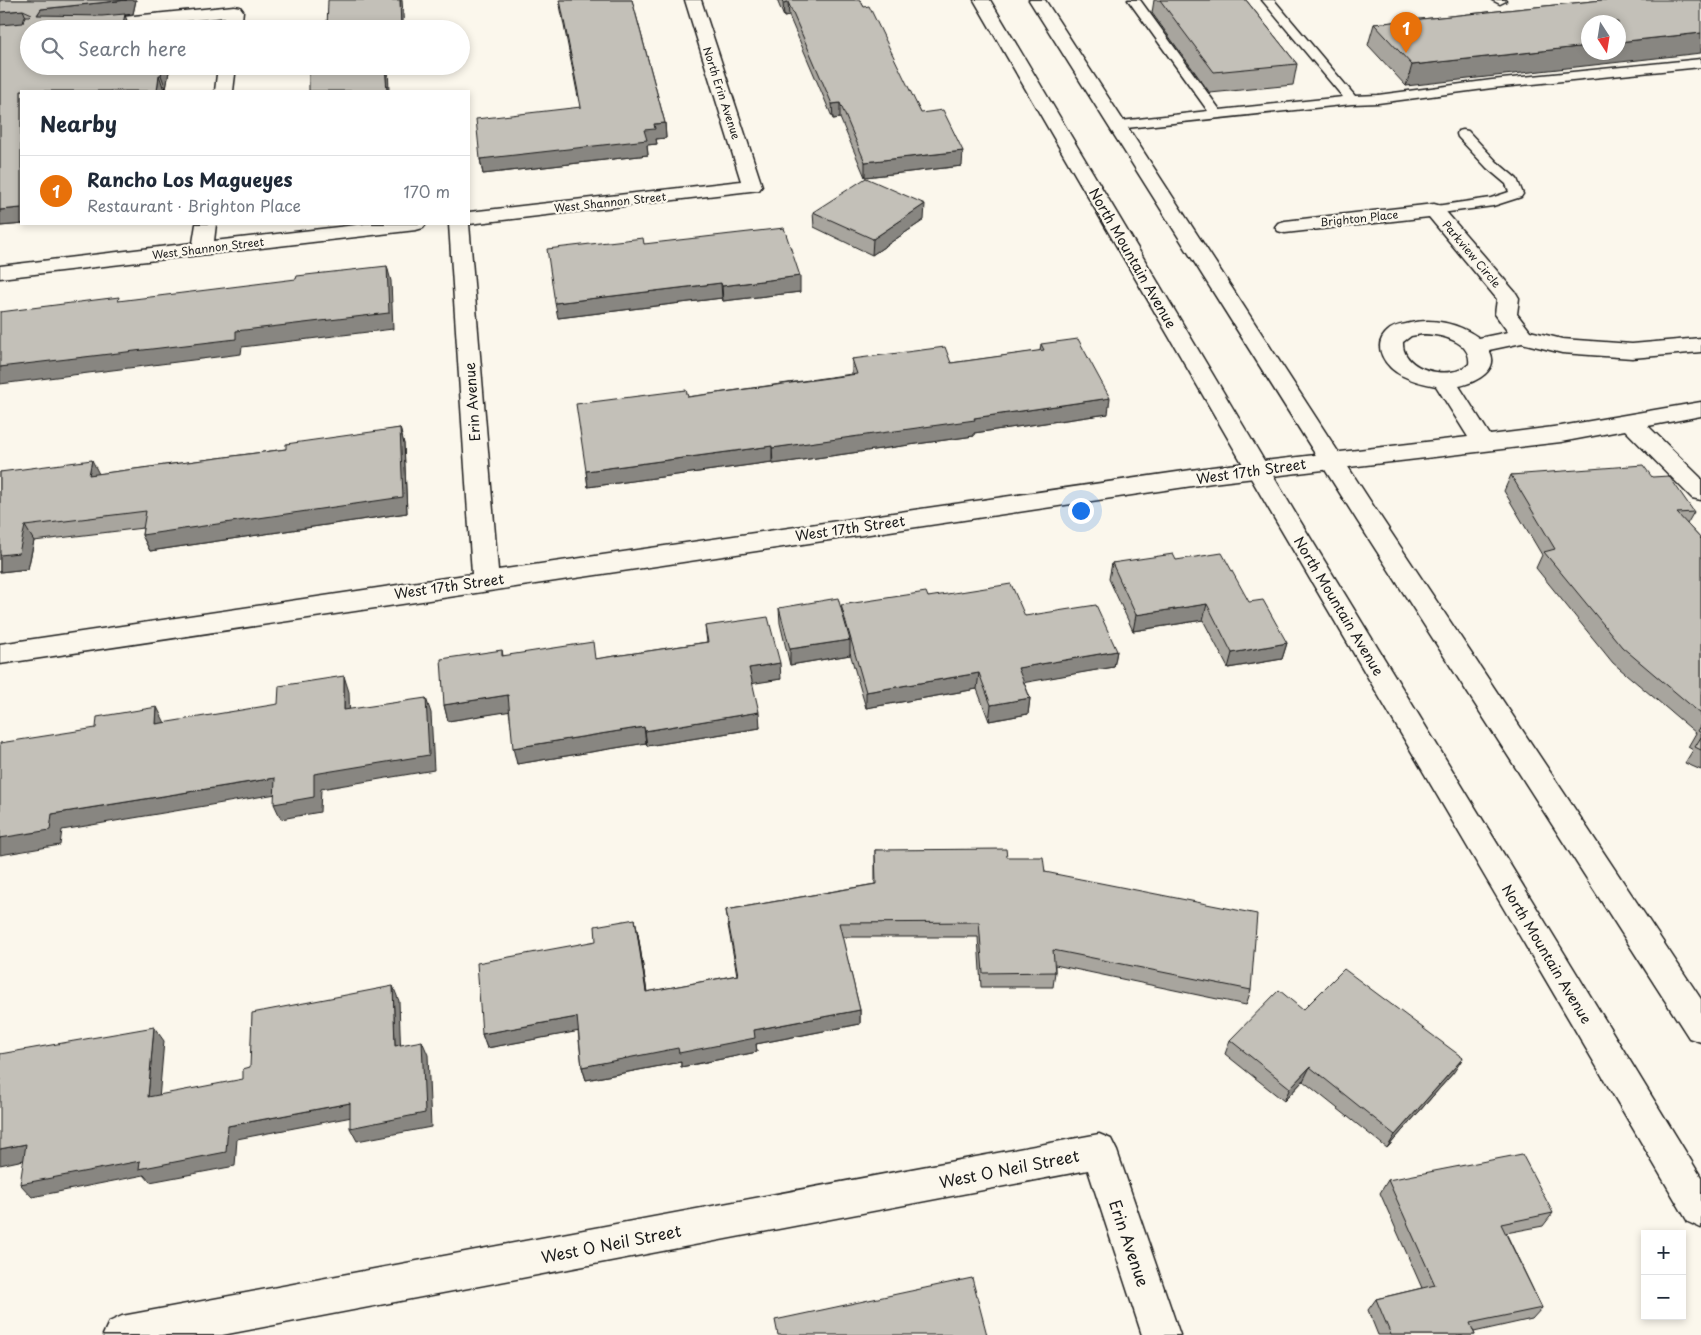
<!DOCTYPE html>
<meta charset="utf-8">
<style>
:root{--surface:#fff;--page:#f2f2f3;--text:#1f2937;--muted:#747a83;--line:#e0e1e3;--accent:#1a73e8}
body{margin:0;font-family:"Playpen Sans",sans-serif;background:var(--page);color:var(--text)}
.controls{position:absolute;right:15px;bottom:15px;display:grid;overflow:hidden;border-radius:0px;box-shadow:0 2px 8px #0003}
.controls button{width:45px;height:45px;display:grid;place-items:center;padding:0;border:0;border-bottom:1px solid var(--line);background:var(--surface);color:var(--text);font:25px sans-serif}
.compass{position:absolute;left:1581px;top:15px;width:45px;height:45px;border-radius:50%;background:var(--surface);box-shadow:0 2px 8px #0003;rotate:168deg}
.you{position:absolute;left:1080px;top:510px;width:18px;height:18px;margin:-12px;border:4px solid #fff;border-radius:50%;background:#1a73e8;box-shadow:0 0 0 8px #1a73e833}
.badge{display:grid;place-items:center;width:32px;height:32px;border-radius:50%;background:var(--accent);color:#fff;font-size:16px;font-weight:700}
.pin{position:absolute;translate:-50% -41px;filter:drop-shadow(0 1px 2px #0008)}
.pin::after{content:'';position:absolute;top:26px;width:18px;height:15px;background:inherit;clip-path:polygon(0 0,100% 0,50% 100%)}
.list{margin:0;padding:0;list-style:none}
h2{display:flex;justify-content:space-between;align-items:center;height:65px;margin:0;padding:0 20px;font-size:21px}
h2 small{font-size:16px;font-weight:400;color:var(--muted)}
.list li{display:grid;grid-template-columns:32px 1fr auto;gap:15px;align-items:center;box-sizing:border-box;height:70px;padding:0 20px;border-top:1px solid var(--line)}
.list b{display:block;font-size:19px;white-space:nowrap}
.list p{margin:0;font-size:16px;white-space:nowrap;color:var(--muted)}
.list em{font-size:16px;font-style:normal;color:var(--muted)}
.icon{flex:none;width:28px;height:28px;fill:none;stroke:currentColor;stroke-width:2;stroke-linecap:round;stroke-linejoin:round}
.map{position:relative;flex:none;width:1701px;height:1335px;overflow:hidden}
.search{position:absolute;background:var(--surface);box-shadow:0 2px 8px #0003;left:20px;top:20px;width:450px;height:55px;display:flex;align-items:center;gap:12px;box-sizing:border-box;padding:0 18px;border-radius:28px;color:var(--muted);font-size:19px}
.panel{position:absolute;background:var(--surface);box-shadow:0 2px 8px #0003;left:20px;top:90px;width:450px;height:135px;border-radius:0px}
.map>svg:first-child{display:block}
.lines{fill:none;stroke-linecap:round;stroke-linejoin:round}
.service-casing{stroke:#1c1c1c;stroke-width:3}
.minor-casing{stroke:#1c1c1c;stroke-width:3}
.primary-casing{stroke:#1c1c1c;stroke-width:3}
.service{fill:#fbf7ec;fill-rule:evenodd}
.minor{fill:#fbf7ec;fill-rule:evenodd}
.primary{fill:#fbf7ec;fill-rule:evenodd}
.wall{fill:#a8a59e;stroke:#1c1c1c}
.shaded-wall{fill:#888681;stroke:#1c1c1c}
.building{fill:#c3c0b8;stroke:#1c1c1c}
.labels{text-anchor:middle;dominant-baseline:central;stroke-width:4.5;stroke-linejoin:round;paint-order:stroke}
.far-street-label{font-size:11px;fill:#1c1c1c;stroke:#fbf7ec}
.street-label{font-size:14px;fill:#1c1c1c;stroke:#fbf7ec}
.near-street-label{font-size:16px;fill:#1c1c1c;stroke:#fbf7ec}
</style>
<div class="map">
<svg width="1701" height="1335" viewBox="0 0 1701 1335">
<rect width="100%" height="100%" fill="#fbf7ec"/>
<filter id="ink" filterUnits="userSpaceOnUse"><feTurbulence type="fractalNoise" baseFrequency=".02" numOctaves="2"/><feDisplacementMap in="SourceGraphic" scale="10" xChannelSelector="R" yChannelSelector="G"/><feConvolveMatrix kernelMatrix="1 2 1 2 8 2 1 2 1" color-interpolation-filters="sRGB"/></filter>
<g filter="url(#ink)">
<g class="lines">
<g class="service-casing">
<g id="service">
<path d="M1128 0H1140L1220 110 1343 97 1262 0H1274L1355 96 1378 95 1492 80 1701 59V67L1492 88 1378 103 1352 104 1117 129 1112 128 1111 125 1112 122 1208 111Z"/>
<path d="M1492 0H1505L1506 1 1500 4Z"/>
<path d="M1463 130 1468 131 1497 162 1517 179 1523 194 1521 197 1493 206 1434 214 1429 213 1427 210 1429 207 1491 198 1509 192 1506 184 1487 168 1458 137 1457 134 1458 131Z"/>
</g>
</g>
<g class="minor-casing">
<g id="minor">
<path d="M685 0H701L762 186 759 190 469 224 498 570 1212 467 1468 437 1436 386C1425 384 1413 381 1403 376 1386 368 1370 346 1388 331 1393 326 1400 325 1406 324 1432 317 1458 323 1479 338L1508 332 1495 314 1497 299 1429 217 1285 233 1278 231 1275 227 1278 223 1285 221 1434 204 1441 206 1516 293 1519 298 1517 314 1530 331 1562 339 1632 344 1701 338V352L1632 358 1562 353 1522 343 1489 350C1501 370 1476 382 1459 386L1490 435 1561 426 1701 402V416L1648 426 1701 478V500L1692 498 1625 430 1561 442 1212 483 0 664V644L472 574 449 224H469V212L741 181ZM1422 334C1440 334 1472 341 1469 364 1450 382 1401 370 1403 342L1411 336Z"/>
<path d="M234 6 240 7 243 11 241 29H223L225 17 107 29H45L47 25 53 24Z"/>
<path d="M218 66H236L233 91H215Z"/>
<path d="M196 224H216L214 241 365 224H426L423 228 416 230 0 278V266L193 243Z"/>
<path d="M1099 1134 1111 1139 1117 1151 1180 1335H1142L1088 1170 222 1335H103L109 1322 122 1316Z"/>
</g>
</g>
<g class="primary-casing">
<g id="primary">
<path d="M974 0H990L1294 511 1701 1177V1228L1688 1222 1270 511Z"/>
<path d="M1029 0H1045L1376 510 1701 999V1042L1689 1038 1358 522Z"/>
</g>
</g>
<use href="#service" class="service"/>
<use href="#minor" class="minor"/>
<use href="#primary" class="primary"/>
</g>
<g class="wall">
<path d="M0 0H136L133 14 29 29 170 66 166 89 164 90V91H21V224H24L0 226Z"/>
<path d="M559 0H632L665 123 666 138 656 139 657 144 647 145 648 155 483 174 480 159 580 107Z"/>
<path d="M777 0H860L921 113 962 166 865 177 840 118 833 119 789 16 784 17Z"/>
<path d="M1154 0H1246L1297 64 1293 85 1210 93 1152 13Z"/>
<path d="M1602 0 1406 86 1368 45 1374 24Z"/>
<path d="M813 212 924 220 872 255 814 227Z"/>
<path d="M644 244 800 292 723 301 722 298 558 318Z"/>
<path d="M1041 344 1108 414 974 433V436L773 464 772 462 588 487 586 471 688 397 852 374V359L951 363 1040 351Z"/>
<path d="M400 428 404 444 407 513 150 551 142 535 143 528 34 541 28 569 0 572V472L98 474 286 449Z"/>
<path d="M1511 475 1652 477 1694 512 1687 524 1701 539V770L1685 763 1693 750 1688 747 1696 733 1613 663 1536 568 1542 555 1504 491Z"/>
<path d="M1176 560 1249 602 1287 643 1282 659 1228 668 1203 620 1133 631 1109 579 1112 563Z"/>
<path d="M928 597 1025 616 1117 651 1114 667 1024 682 1030 698 1028 714 989 721 977 689 866 708 850 653V655L790 665 780 623 779 608H841Z"/>
<path d="M705 626 781 679 752 683 760 728 647 746 646 743 517 764 509 711 448 721 444 705 502 650 503 656 596 659 707 642Z"/>
<path d="M875 850 1007 857 1045 872 1251 990 1246 1005 1055 965V972L1053 987H981L978 937H842L860 1010V1024L756 1044 757 1052 681 1067V1062L586 1080 582 1067 578 1031 487 1048 482 1034 638 934 647 992 737 975 728 925 726 910 875 884Z"/>
<path d="M1303 1010 1454 1072 1387 1148 1303 1081 1284 1101 1225 1054 1230 1040Z"/>
<path d="M1388 1180 1553 1213 1543 1226 1506 1233 1542 1308 1532 1319 1474 1332 1475 1335H1378L1368 1310 1376 1299 1422 1288 1380 1193Z"/>
</g>
<g class="shaded-wall">
<path d="M127 0H136L133 14 125 15 130 29H122L37 15 41 9Z"/>
<path d="M400 0H402L404 29H401Z"/>
<path d="M788 2 789 16 784 17 783 3Z"/>
<path d="M23 10 29 24 0 27V12Z"/>
<path d="M1701 33V53L1406 86 1412 65 1588 46V52H1618V42Z"/>
<path d="M163 66H170L166 89 161 75Z"/>
<path d="M385 66H388L389 91H387Z"/>
<path d="M159 75 164 90V91H157Z"/>
<path d="M840 103V118L833 119 832 104Z"/>
<path d="M665 123 666 138 656 139 657 144 647 145 648 155 483 174 480 159 644 130 654 124Z"/>
<path d="M963 151 962 166 865 177V162Z"/>
<path d="M925 204 924 220 872 255 873 239Z"/>
<path d="M21 208V224H24L0 226V210Z"/>
<path d="M387 266 391 281 393 329 242 347 241 354 0 384V367L236 331Z"/>
<path d="M800 276V292L723 301 722 286Z"/>
<path d="M721 283 722 298 558 318 555 303Z"/>
<path d="M1110 398 1108 414 974 433V436L773 464 772 448 974 418Z"/>
<path d="M400 428 404 444 407 513 150 551 142 535Z"/>
<path d="M772 446V462L588 487 586 471Z"/>
<path d="M92 460 100 476 89 475Z"/>
<path d="M25 526 34 541 28 569 0 572V555Z"/>
<path d="M1207 604 1203 620 1133 631 1136 615Z"/>
<path d="M850 640V655L790 665V649Z"/>
<path d="M1287 643 1282 659 1228 668 1232 653Z"/>
<path d="M1117 651 1114 667 1016 684 1018 668Z"/>
<path d="M780 663 781 679 750 684 749 668Z"/>
<path d="M979 673 977 689 866 708V692Z"/>
<path d="M344 676 349 692 350 726 344 710Z"/>
<path d="M508 695 512 711 448 721 444 705Z"/>
<path d="M426 698 431 713 434 770 321 789 320 812 281 819 274 804 314 774Z"/>
<path d="M1030 698 1028 714 989 721 991 705Z"/>
<path d="M157 707 165 723 156 724Z"/>
<path d="M759 712 760 728 647 746 645 731Z"/>
<path d="M644 727 646 743 517 764 513 748Z"/>
<path d="M275 778 282 793 62 830 60 845 0 855V838L52 814Z"/>
<path d="M635 919 638 934 649 1006 646 992Z"/>
<path d="M393 986 399 1001 401 1060 395 1046Z"/>
<path d="M860 1010V1024L756 1044 757 1052 681 1067V1062L586 1080 582 1067 754 1030Z"/>
<path d="M577 1017 580 1031 487 1048 482 1034Z"/>
<path d="M154 1027 164 1041 158 1111 148 1097Z"/>
<path d="M422 1041 428 1055 431 1127 357 1141 350 1128Z"/>
<path d="M1463 1058 1454 1072 1387 1148 1395 1135Z"/>
<path d="M1310 1067 1303 1081 1284 1101 1290 1088Z"/>
<path d="M350 1103 357 1116 237 1139 235 1166 150 1182 144 1175 32 1197 20 1184 228 1126Z"/>
<path d="M26 1144 38 1157 0 1165V1149Z"/>
</g>
<g class="building">
<path d="M0 0H127L41 9 37 15 102 16 125 14 122 29H29V66H163L161 75H159L157 91H21V208L0 210V25L23 23 25 16H30L32 14 23 10 0 12Z"/>
<path d="M328 0H400L401 29H327Z"/>
<path d="M560 0H632L665 123 654 124 655 129 644 130 647 140 480 159 476 119 581 107Z"/>
<path d="M782 0H860L864 7 869 6 921 113 943 110 963 151 865 162 840 103 832 104 788 2 783 3Z"/>
<path d="M1160 0H1246L1297 64 1214 72Z"/>
<path d="M1602 0H1701V33L1618 42V22H1588V46L1412 65 1374 24Z"/>
<path d="M309 66H385L387 91H309Z"/>
<path d="M866 178 925 204 873 239 813 212Z"/>
<path d="M784 228 800 276 722 286 721 283 555 303 547 249 643 238 644 244Z"/>
<path d="M387 266 389 313 236 331V339L0 367V312L119 297 118 301 296 279 297 276Z"/>
<path d="M1078 339 1110 398 974 418 975 420 772 448V446L586 471 576 404 686 390 688 397 857 374 852 359 945 347 951 363 1044 350 1041 344Z"/>
<path d="M400 428 403 497 142 535 146 511 25 526 19 553 0 555V472L92 460 89 475 286 449V444Z"/>
<path d="M1643 465 1652 477 1669 476 1694 512 1677 513 1701 539V714L1622 647 1544 552 1555 549 1511 475Z"/>
<path d="M1222 553 1249 602 1263 600 1287 643 1232 653 1207 604 1136 615 1112 563 1173 554 1176 560Z"/>
<path d="M1011 584 1025 616 1096 605 1117 651 1018 668 1030 698 991 705 979 673 866 692 841 605 926 592 928 597Z"/>
<path d="M838 598 850 640 790 649 779 608Z"/>
<path d="M768 617 780 663 749 668 759 712 645 731 644 727 513 748 508 695 444 705 441 659 502 650V656L593 642 595 659 708 642 705 626Z"/>
<path d="M344 676V710L426 698 429 755 314 774V797L274 804 275 778 52 814 50 830 0 838V743L96 728 97 717 157 707 156 724 278 704 279 686Z"/>
<path d="M1701 726V733L1698 731Z"/>
<path d="M1701 737V750L1695 747Z"/>
<path d="M1006 849 1007 857H1043L1045 872 1257 914 1251 990 1053 950 1055 972 983 973 979 922 839 923 860 1010 754 1030 755 1038 679 1053 678 1048 582 1067 577 1017 482 1034 477 963 596 941 595 926 635 919 646 992 738 975 726 910 876 884 875 850Z"/>
<path d="M1344 969 1463 1058 1395 1135 1310 1067 1290 1088 1230 1040 1279 990 1303 1010Z"/>
<path d="M393 986 395 1046 422 1041 425 1113 350 1128V1103L228 1126 226 1152 139 1169 140 1161 20 1184 26 1144 0 1149V1054L154 1027 148 1097 243 1079V1069L250 1067 252 1013Z"/>
<path d="M1522 1154 1553 1213 1501 1224 1542 1308 1470 1323 1475 1335H1391L1376 1299 1435 1285 1388 1180Z"/>
<path d="M972 1278 987 1335H778L775 1320Z"/>
</g>
</g>
<g class="labels">
<g class="far-street-label">
<text transform="translate(722 93) rotate(72)">North Erin Avenue</text>
<text transform="translate(610 202) rotate(-6)">West Shannon Street</text>
<text transform="translate(1359 218) rotate(-6)">Brighton Place</text>
<text transform="translate(208 248) rotate(-7)">West Shannon Street</text>
<text transform="translate(1472 254) rotate(50)">Parkview Circle</text>
</g>
<g class="street-label">
<text transform="translate(1133 258) rotate(60)">North Mountain Avenue</text>
<text transform="translate(472 402) rotate(-94)">Erin Avenue</text>
<text transform="translate(1251 471) rotate(-8)">West 17th Street</text>
<text transform="translate(850 528) rotate(-8)">West 17th Street</text>
<text transform="translate(449 586) rotate(-8)">West 17th Street</text>
<text transform="translate(1339 606) rotate(59)">North Mountain Avenue</text>
<text transform="translate(1547 954) rotate(59)">North Mountain Avenue</text>
</g>
<g class="near-street-label">
<text transform="translate(1009 1168) rotate(-11)">West O Neil Street</text>
<text transform="translate(611 1243) rotate(-11)">West O Neil Street</text>
<text transform="translate(1130 1243) rotate(71)">Erin Avenue</text>
</g>
</g>
</svg>
<div class="controls">
<button>+</button>
<button>−</button>
</div>
<svg class="compass" viewBox="-18 -18 36 36"><path d="M0-13l5 13h-10z" fill="#e53935"/><path d="M0 13l5-13h-10z" fill="#747a83"/></svg>
<div class="you"></div>
<div class="pin badge" style="left:1406px;top:53px;background:#e8710a">1</div>
<div class="search"><svg class="icon" aria-label="search" viewBox="0 0 24 24"><circle cx="10" cy="10" r="6"/><path d="M15 15l6 6"/></svg>Search here</div>
<section class="panel">
<h2>Nearby<small></small></h2>
<ul class="list">
<li><span class="badge" style="background:#e8710a">1</span><div><b>Rancho Los Magueyes</b><p>Restaurant · Brighton Place</p></div><em>170 m</em></li>
</ul>
</section>
</div>
